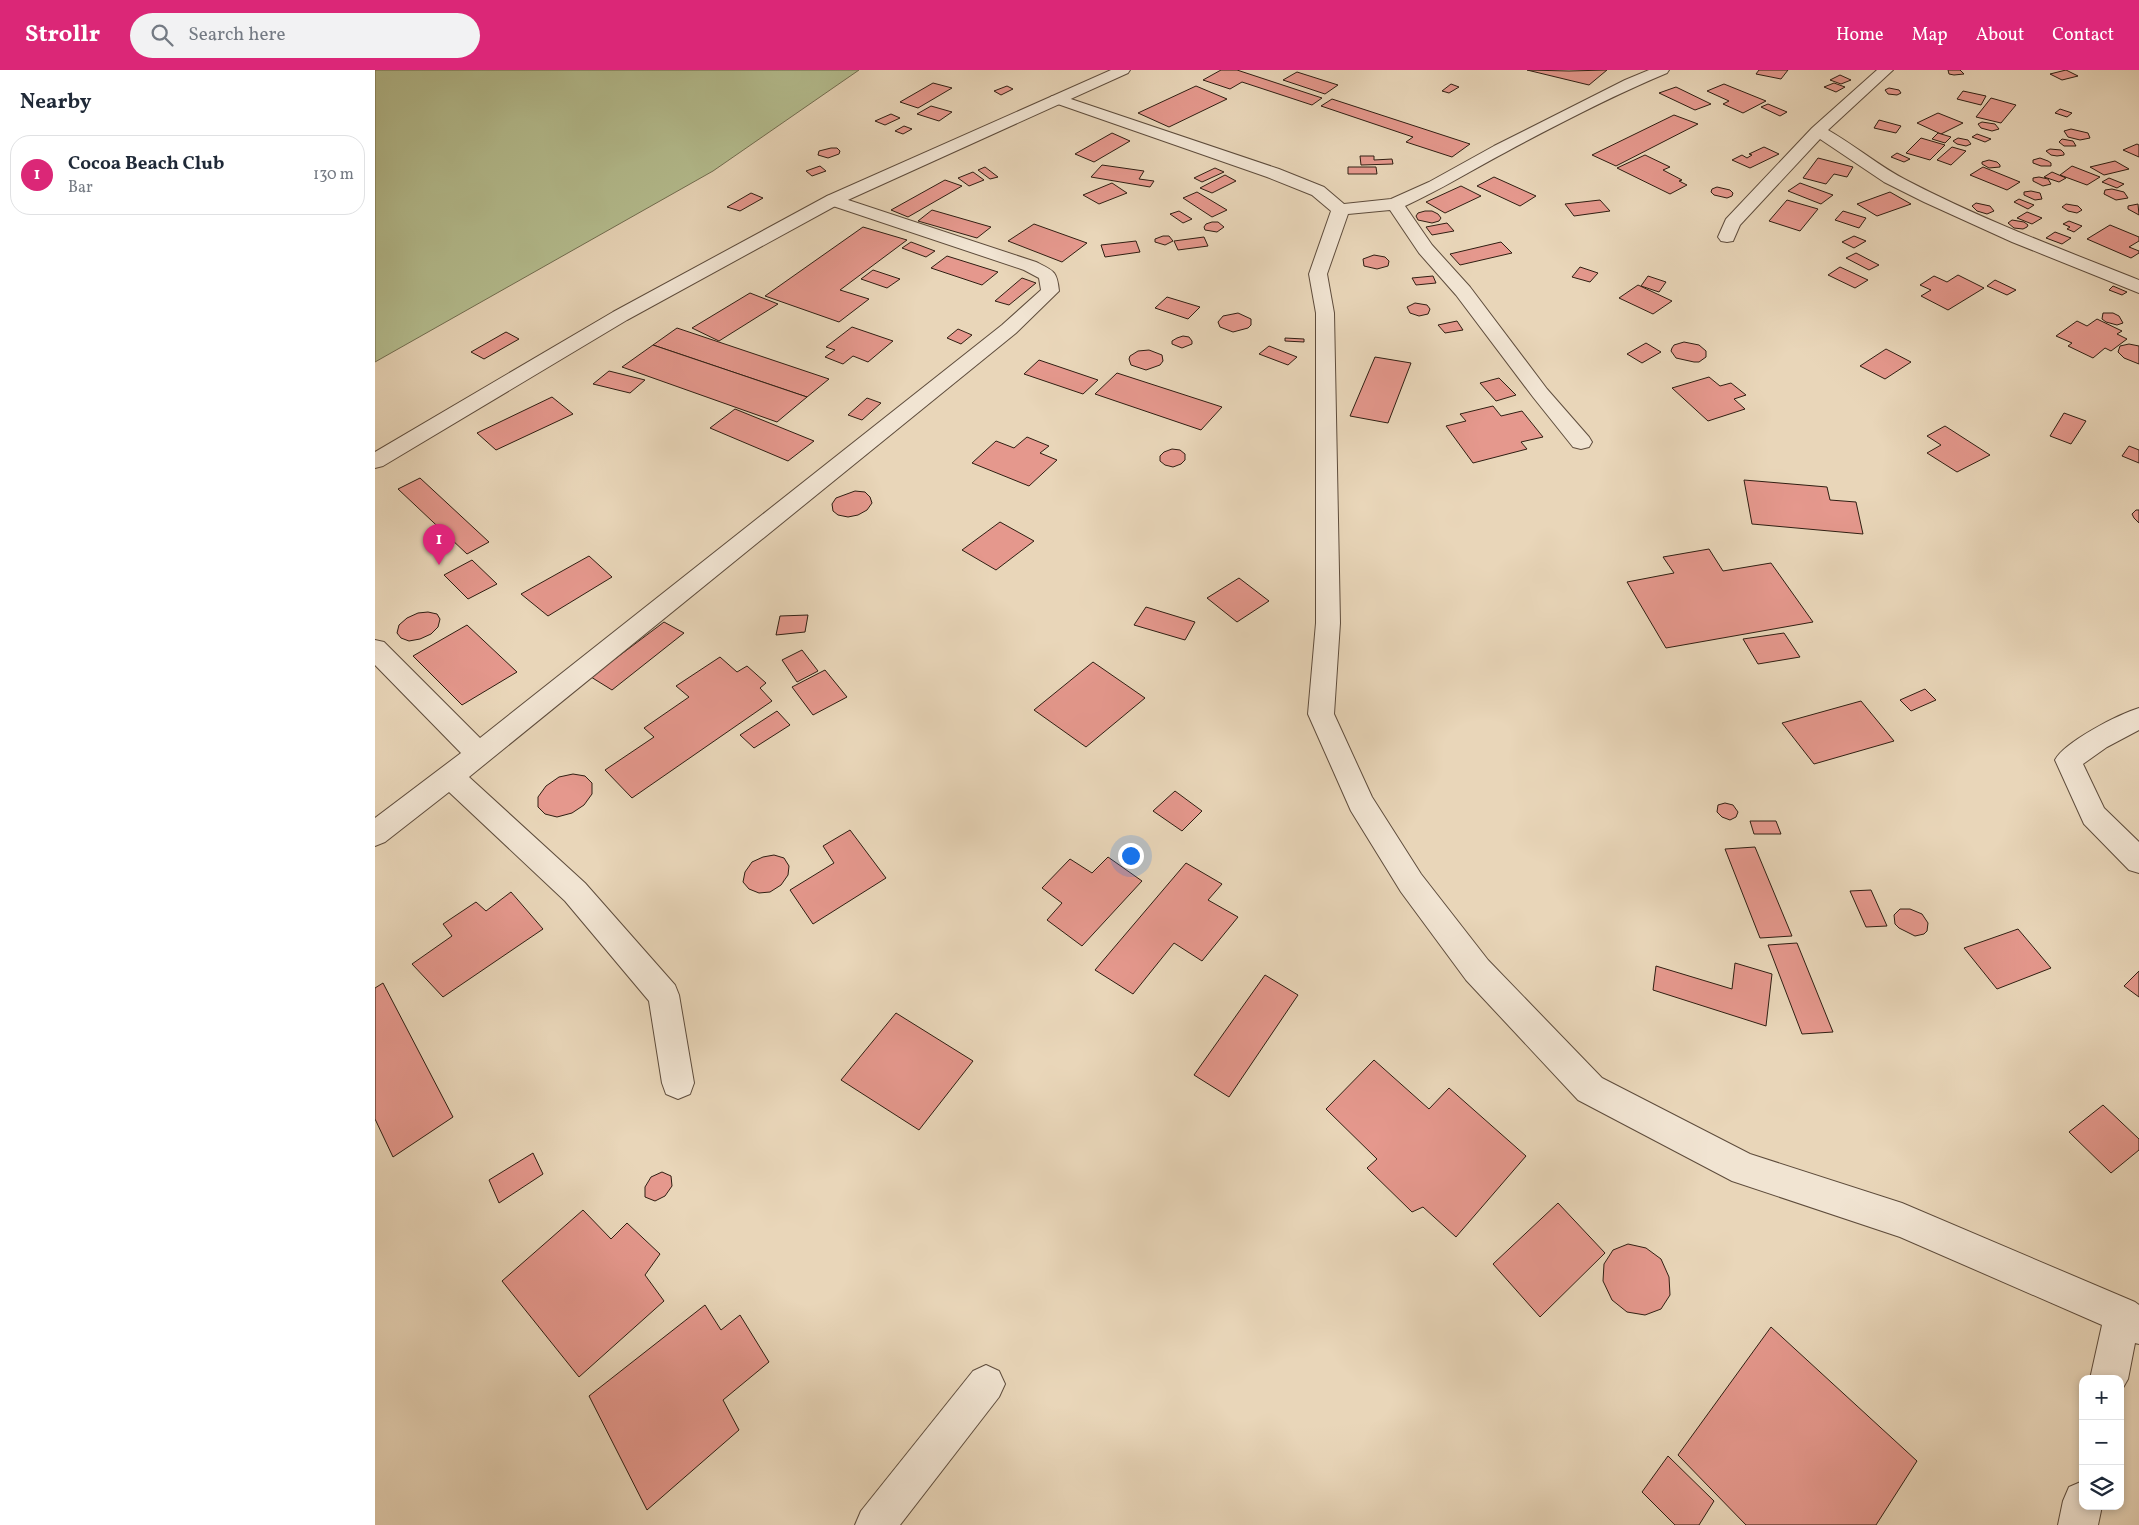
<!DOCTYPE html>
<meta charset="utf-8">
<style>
:root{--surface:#fff;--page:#f2f2f3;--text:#1f2937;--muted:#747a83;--line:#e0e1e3;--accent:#db2777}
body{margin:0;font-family:Vollkorn,serif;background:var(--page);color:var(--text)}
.controls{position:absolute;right:15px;bottom:15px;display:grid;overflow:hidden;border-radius:10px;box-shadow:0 2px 8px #0003}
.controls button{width:45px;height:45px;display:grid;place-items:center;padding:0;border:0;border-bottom:1px solid var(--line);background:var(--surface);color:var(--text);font:25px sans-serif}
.you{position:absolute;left:755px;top:785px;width:18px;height:18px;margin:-12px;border:4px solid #fff;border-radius:50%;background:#1a73e8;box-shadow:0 0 0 8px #1a73e833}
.badge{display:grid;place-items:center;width:32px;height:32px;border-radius:50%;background:var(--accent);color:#fff;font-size:16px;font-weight:700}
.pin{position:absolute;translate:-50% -41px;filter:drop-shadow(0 1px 2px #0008)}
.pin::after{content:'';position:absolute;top:26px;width:18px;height:15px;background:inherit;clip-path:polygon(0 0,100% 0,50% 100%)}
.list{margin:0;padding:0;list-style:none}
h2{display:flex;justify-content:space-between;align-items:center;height:65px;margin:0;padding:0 20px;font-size:21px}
h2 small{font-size:16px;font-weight:400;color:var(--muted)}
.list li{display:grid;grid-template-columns:32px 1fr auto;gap:15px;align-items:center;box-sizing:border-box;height:80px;margin:0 10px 10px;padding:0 10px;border:1px solid var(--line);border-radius:20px}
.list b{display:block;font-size:19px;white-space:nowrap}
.list p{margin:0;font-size:16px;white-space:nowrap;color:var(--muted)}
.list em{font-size:16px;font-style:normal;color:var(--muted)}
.icon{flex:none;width:28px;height:28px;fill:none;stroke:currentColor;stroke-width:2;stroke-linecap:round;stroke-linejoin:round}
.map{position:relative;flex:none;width:1764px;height:1455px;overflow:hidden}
header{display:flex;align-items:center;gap:30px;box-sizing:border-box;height:70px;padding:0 25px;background:var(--accent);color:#fff}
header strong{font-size:24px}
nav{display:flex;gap:28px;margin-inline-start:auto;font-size:18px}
.search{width:350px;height:45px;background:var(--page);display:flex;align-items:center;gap:12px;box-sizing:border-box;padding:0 18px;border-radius:28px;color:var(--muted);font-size:19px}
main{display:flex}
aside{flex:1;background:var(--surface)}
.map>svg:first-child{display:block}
.green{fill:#b5be90;stroke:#726e51}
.building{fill:#e5988d;stroke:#2f1e12}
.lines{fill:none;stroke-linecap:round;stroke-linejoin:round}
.minor-casing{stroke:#5e4c3c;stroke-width:2}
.tertiary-casing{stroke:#5e4c3c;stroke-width:2}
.minor{fill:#f1e4d2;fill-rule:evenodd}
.tertiary{fill:#f1e4d2;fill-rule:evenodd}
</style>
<header>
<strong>Strollr</strong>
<div class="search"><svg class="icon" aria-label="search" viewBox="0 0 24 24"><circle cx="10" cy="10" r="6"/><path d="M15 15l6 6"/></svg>Search here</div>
<nav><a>Home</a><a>Map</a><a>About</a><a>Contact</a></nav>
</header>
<main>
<aside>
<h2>Nearby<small></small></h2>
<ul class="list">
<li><span class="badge">1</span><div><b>Cocoa Beach Club</b><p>Bar</p></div><em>130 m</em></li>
</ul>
</aside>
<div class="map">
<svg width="1764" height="1455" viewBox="0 0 1764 1455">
<rect width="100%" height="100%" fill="#e9d6b9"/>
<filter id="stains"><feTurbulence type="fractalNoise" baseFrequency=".004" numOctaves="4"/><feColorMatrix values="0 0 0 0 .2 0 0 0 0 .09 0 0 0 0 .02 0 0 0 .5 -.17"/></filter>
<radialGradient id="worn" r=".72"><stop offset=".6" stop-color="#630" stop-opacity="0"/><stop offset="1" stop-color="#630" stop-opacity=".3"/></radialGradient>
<path class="green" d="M0 0H484L338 101 0 292Z"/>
<g class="building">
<path d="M846 0H862L947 28 937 35 867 12 855 19 828 10Z"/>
<path d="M1152 0 1194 1 1232 0 1214 15Z"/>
<path d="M1384 0H1413L1406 9 1381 4Z"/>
<path d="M1573 0H1585L1589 4 1579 5 1574 4Z"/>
<path d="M1691 0 1703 6 1687 10 1675 4Z"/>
<path d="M922 2 963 15 950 24 908 10Z"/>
<path d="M1465 5 1476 10 1466 14 1455 10Z"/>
<path d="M558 13 577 18 543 38 525 32Z"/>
<path d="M1459 13 1470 17 1461 22 1449 17Z"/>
<path d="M1076 14 1084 17 1074 23 1067 21Z"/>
<path d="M1349 14 1391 31 1368 43 1348 34 1354 31 1332 21Z"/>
<path d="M632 16 638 19 626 25 619 21Z"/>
<path d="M821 16 852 29 794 57 763 43Z"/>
<path d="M1301 17 1336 34 1320 40 1284 23Z"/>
<path d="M1514 18 1524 20 1526 23 1522 25 1513 24 1510 20Z"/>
<path d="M1588 21 1611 26 1606 35 1582 29Z"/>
<path d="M1616 28 1641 35 1626 53 1601 47Z"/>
<path d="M957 29 1095 74 1077 87 1031 72 1038 67 946 36Z"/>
<path d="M1393 34 1412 42 1405 46 1386 37Z"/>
<path d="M556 36 577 42 564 51 542 44Z"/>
<path d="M1685 39 1697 43 1692 47 1680 43Z"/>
<path d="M1563 43 1588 53 1566 64 1542 53Z"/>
<path d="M516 44 525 48 510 55 500 51Z"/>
<path d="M1299 45 1323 54 1241 96 1217 85Z"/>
<path d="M1504 50 1526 56 1521 63 1499 58Z"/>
<path d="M1607 52 1620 54 1624 59 1617 61 1606 58 1603 54Z"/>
<path d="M529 56 537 59 528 64 520 61Z"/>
<path d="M1696 59 1713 63 1715 68 1705 70 1693 67 1689 61Z"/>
<path d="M737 63 755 71 719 92 700 84Z"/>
<path d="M1563 63 1576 67 1570 73 1557 69Z"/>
<path d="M1602 64 1616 69 1610 72 1597 67Z"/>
<path d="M1546 68 1570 75 1555 90 1531 83Z"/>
<path d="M1583 68 1593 70 1596 74 1591 76 1582 74 1578 71Z"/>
<path d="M1687 69 1698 71 1701 76H1689L1684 72Z"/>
<path d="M1762 74 1764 75V87L1748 80Z"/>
<path d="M1389 77 1404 84 1375 98 1357 90 1367 85 1372 88 1377 85 1374 84Z"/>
<path d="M1577 77 1591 81 1576 95 1562 90Z"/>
<path d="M456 78H462L465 81 464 84 453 88 443 85 444 81Z"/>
<path d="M1675 79 1686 80 1689 83V85L1682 86 1676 85 1671 81Z"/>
<path d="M1522 83 1535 89 1529 92 1516 87Z"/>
<path d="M1270 85 1295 97 1288 100 1307 110 1304 111 1312 115 1295 124 1242 98Z"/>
<path d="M985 86H999V90L1017 89 1018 94 986 95Z"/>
<path d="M1443 88 1478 97 1472 107 1459 104 1451 114 1428 108Z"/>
<path d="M1665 88 1673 91 1676 93V96H1666L1658 93V90Z"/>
<path d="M1614 90 1622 92 1625 95V97L1614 98 1607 94V92Z"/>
<path d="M1740 91 1754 99 1729 105 1715 97Z"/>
<path d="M727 95 769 101 764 109 779 111 775 117 716 107Z"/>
<path d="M445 96 451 101 437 106 431 101Z"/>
<path d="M1697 96 1725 107 1712 115 1685 105Z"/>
<path d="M610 97 623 107 615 109 603 100Z"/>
<path d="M973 97H1001L1002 104H973Z"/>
<path d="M1608 97 1645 112 1632 120 1595 105Z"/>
<path d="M840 98 849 102 827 112 819 108Z"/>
<path d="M598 102 609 110 594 116 583 108Z"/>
<path d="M1677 102 1691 108 1684 112 1669 107Z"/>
<path d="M850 105 861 111 837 123 825 118Z"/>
<path d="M1119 107 1161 126 1145 136 1102 116Z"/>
<path d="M1664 107 1673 109 1676 114 1668 116 1658 111V108Z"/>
<path d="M1734 108 1749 114 1742 118 1727 112Z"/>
<path d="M570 110 587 116 533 147 516 140Z"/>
<path d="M737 113 752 123 724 134 708 125Z"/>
<path d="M1425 113 1458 125 1446 134 1413 121Z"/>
<path d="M1086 116 1106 126 1070 143 1051 132Z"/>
<path d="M1342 117 1355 120 1358 123 1357 126 1352 128 1339 125 1336 122 1337 119Z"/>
<path d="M1737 119 1749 122 1753 128 1741 130 1729 124 1730 120Z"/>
<path d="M1656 121 1665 123 1667 129 1660 130 1649 125V122Z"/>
<path d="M822 122 852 140 837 147 808 128Z"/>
<path d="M1515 122 1536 134 1502 146 1482 134Z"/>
<path d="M376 123 388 128 365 141 352 137Z"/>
<path d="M1644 129 1659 135 1653 139 1639 132Z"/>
<path d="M1225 130 1235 141 1199 146 1190 134Z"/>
<path d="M1412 130 1443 139 1425 161 1394 151Z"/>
<path d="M1601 133 1615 136 1619 141 1612 144 1602 141 1597 136Z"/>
<path d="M1691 134 1703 136 1707 140 1702 143 1693 141 1687 137Z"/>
<path d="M1763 134 1764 145 1753 139V136Z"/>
<path d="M557 140 616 157 602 168 543 151Z"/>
<path d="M804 141 817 149 808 153 795 144Z"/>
<path d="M1050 141H1057L1063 144 1066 148 1064 151 1057 153 1043 150 1041 146 1043 143Z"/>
<path d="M1468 141 1491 148 1484 158 1460 150Z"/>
<path d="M1652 142 1667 148 1657 154 1642 148Z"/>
<path d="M1637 150 1649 152 1653 155 1652 157 1648 159 1639 158 1633 153Z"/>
<path d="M1694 151 1707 156 1699 162 1692 159 1695 157 1688 154Z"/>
<path d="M837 152H843L849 157 842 162 830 160 829 157 831 154Z"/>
<path d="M1072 153 1079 161 1057 165 1051 157Z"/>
<path d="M659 154 712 173 687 192 633 171Z"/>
<path d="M1735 155 1764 167V171L1754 177 1764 181V183L1756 188 1712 169Z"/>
<path d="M488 157 532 170 465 220 494 229 464 252 390 226Z"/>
<path d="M1680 162 1696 168 1687 174 1671 168Z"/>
<path d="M788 166H794L798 171 790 175 780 172V169Z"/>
<path d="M1479 166 1491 171 1479 178 1467 172Z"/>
<path d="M829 167 833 176 803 180 799 171Z"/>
<path d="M761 171 765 182 730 187 726 175Z"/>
<path d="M536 172 560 181 551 187 527 178Z"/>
<path d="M1126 172 1137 183 1085 195 1075 184Z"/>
<path d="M1481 183 1504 195 1494 200 1471 188Z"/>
<path d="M999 185 1010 187 1014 191 1013 196 1002 199 989 196 988 189Z"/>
<path d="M572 186 623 202 607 215 556 198Z"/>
<path d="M1205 197 1223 203 1215 212 1197 207Z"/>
<path d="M1465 197 1493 210 1480 218 1453 205Z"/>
<path d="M498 200 525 209 512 218 486 209Z"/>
<path d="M1583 205 1609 218 1573 240 1546 226 1556 220 1545 215 1559 206 1572 212Z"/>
<path d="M1058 206 1061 213 1041 215 1037 208Z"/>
<path d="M1273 206 1291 212 1284 222 1266 216Z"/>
<path d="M647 208 661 213 634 235 620 231Z"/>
<path d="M1620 210 1641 220 1632 225 1612 216Z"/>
<path d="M1263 215 1297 231 1278 244 1244 228Z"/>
<path d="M1738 216 1752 222 1747 225 1734 220Z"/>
<path d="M375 223 403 234 344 271 317 258Z"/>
<path d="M792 227 825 237 813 249 780 238Z"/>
<path d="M1040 233 1052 235 1055 239 1053 244 1044 246 1035 243 1032 237Z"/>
<path d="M863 243 876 249V255L873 258 858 262 845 257 843 252 848 246Z"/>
<path d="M1728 243H1738L1744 246 1748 253 1742 255 1731 252 1727 249Z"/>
<path d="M1722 249 1747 261 1742 264 1752 269 1736 281 1730 278 1718 288 1693 276 1697 273 1681 266 1702 251 1712 256Z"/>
<path d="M1082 251 1088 260 1070 263 1063 255Z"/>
<path d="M477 257 518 271 493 292 478 286 468 294 450 287 460 280 451 277Z"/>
<path d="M302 258 454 309 432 327 278 275Z"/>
<path d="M583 259 597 265 586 274 572 268Z"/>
<path d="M131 262 144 269 109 289 96 282Z"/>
<path d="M808 266 814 267 817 271V274L807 278 797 274V271L802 268Z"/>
<path d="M910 268 929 269V272L910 271Z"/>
<path d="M1309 272 1324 275 1331 281V287L1324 292H1319L1301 288 1296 281 1297 278 1299 275Z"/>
<path d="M1271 273 1286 282 1267 293 1252 284Z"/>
<path d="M1754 274 1764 276V294L1749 288 1743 282 1745 276Z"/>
<path d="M278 275 432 327 402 352 247 297Z"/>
<path d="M894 276 922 287 913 295 884 284Z"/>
<path d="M1511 279 1536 292 1510 309 1485 296Z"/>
<path d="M774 280 787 285 788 291 785 295 771 300 756 295 754 289 755 286 763 281Z"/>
<path d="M1000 287 1036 293 1013 353 975 346Z"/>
<path d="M664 290 723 310 708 324 649 304Z"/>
<path d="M234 301 270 310 255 323 218 314Z"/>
<path d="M742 303 847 337 826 360 720 324Z"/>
<path d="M1334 307 1345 316 1356 313 1371 325 1359 329 1370 339 1333 351 1297 318Z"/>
<path d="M1124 308 1141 325 1121 331 1105 313Z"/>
<path d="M177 327 198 344 121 380 102 363Z"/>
<path d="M492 328 506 333 487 350 473 345Z"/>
<path d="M1118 336 1126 346 1147 341 1168 367 1146 372 1152 379 1098 393 1071 356 1091 351 1085 344Z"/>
<path d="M360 339 439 371 413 391 335 358Z"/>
<path d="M1689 343 1711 351 1696 374 1675 366Z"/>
<path d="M1570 356 1615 385 1582 402 1552 383 1566 375 1552 366Z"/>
<path d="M652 367 674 376 665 383 682 390 654 416 597 393 621 371 639 378Z"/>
<path d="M1754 376 1764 380V393L1747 386Z"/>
<path d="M797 379 805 380 810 384V390L806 394 798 397 790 395 785 391V386L789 382Z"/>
<path d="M45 408 114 472 92 484 23 419Z"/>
<path d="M1369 410 1452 417 1455 430 1481 432 1488 464 1377 454Z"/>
<path d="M480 421 490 422 495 427 497 433 492 440 483 445 473 447 463 445 458 441 457 434 461 428Z"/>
<path d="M1761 440H1764V453L1759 448 1757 444Z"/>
<path d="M625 452 659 471 621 500 587 480Z"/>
<path d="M1334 479 1348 501 1396 493 1438 552 1291 578 1252 512 1299 503 1288 487Z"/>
<path d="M214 486 237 507 173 546 146 524Z"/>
<path d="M97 490 122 514 93 529 69 505Z"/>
<path d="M864 508 894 531 862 552 832 528Z"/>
<path d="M771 537 820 552 810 570 759 555Z"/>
<path d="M53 542 62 544 65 549 63 557 56 564 45 569 34 571 26 568 22 563 24 555 32 548 43 543Z"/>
<path d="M433 545 430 562 401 565 405 546Z"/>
<path d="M289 552 309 563 237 620 216 607Z"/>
<path d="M92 555 142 602 87 635 38 586Z"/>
<path d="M1409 563 1425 587 1383 594 1368 569Z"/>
<path d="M427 580 443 601 422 612 407 590Z"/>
<path d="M345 587 362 602 372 596 391 613 385 618 397 631 257 728 230 700 279 667 269 658 314 627 301 616Z"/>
<path d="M718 592 770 628 711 677 659 640Z"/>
<path d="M450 600 472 627 438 645 417 617Z"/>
<path d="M1550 619 1561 630 1536 641 1525 630Z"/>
<path d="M1486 631 1519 671 1439 694 1407 653Z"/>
<path d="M402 641 415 655 379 678 365 665Z"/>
<path d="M198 704 210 706 217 713V724L209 735 197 743 182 747 170 744 163 737V727L171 716 184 707Z"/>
<path d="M800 721 827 741 807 761 778 741Z"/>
<path d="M1350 733 1358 735 1363 742 1361 747 1355 750 1347 747 1342 742 1343 735Z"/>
<path d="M1375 751H1401L1406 764H1379Z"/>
<path d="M475 760 511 808 438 854 415 820 459 793 448 776Z"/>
<path d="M1380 777 1417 866 1385 868 1350 779Z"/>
<path d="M399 785 409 788 414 796 413 805 406 815 395 822 384 823 374 819 368 812 370 802 377 792 388 787Z"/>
<path d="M733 787 767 811 707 876 672 850 687 833 667 818 695 789 717 803Z"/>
<path d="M811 793 847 814 833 830 863 847 827 891 799 873 758 924 720 900Z"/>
<path d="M1496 820 1512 856 1491 857 1475 821Z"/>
<path d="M136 822 168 859 68 927 37 894 77 866 68 854 101 832 111 841Z"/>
<path d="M1525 839H1535L1547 844 1553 853 1552 861 1549 864 1540 866 1524 858 1520 854 1519 845Z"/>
<path d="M1643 859 1676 898 1622 919 1589 878Z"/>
<path d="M1422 873 1458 962 1427 964 1393 875Z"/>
<path d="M1360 893 1397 904 1391 956 1278 920 1281 896 1357 919Z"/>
<path d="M1764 901V927L1749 916Z"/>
<path d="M890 905 923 925 854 1027 819 1005Z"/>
<path d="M8 913 78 1047 18 1087 0 1049V918Z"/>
<path d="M521 943 598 991 544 1060 466 1010Z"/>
<path d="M999 990 1054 1039 1074 1018 1151 1086 1081 1167 1048 1137 1037 1142 992 1098 1002 1089 951 1039Z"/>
<path d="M1728 1035 1764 1069V1080L1736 1103 1694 1062Z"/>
<path d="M158 1083 168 1104 124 1133 114 1110Z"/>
<path d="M287 1102 296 1106 297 1116 290 1126 280 1131 270 1127V1117L276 1107Z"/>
<path d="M1183 1133 1230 1183 1165 1247 1118 1194Z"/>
<path d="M208 1140 236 1169 252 1153 285 1184 270 1205 289 1231 204 1307 127 1211Z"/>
<path d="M1253 1174 1271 1178 1286 1189 1294 1207 1295 1225 1286 1239 1270 1245 1252 1242 1237 1230 1228 1211 1229 1194 1238 1180Z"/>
<path d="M330 1235 346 1260 365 1245 394 1292 348 1330 364 1360 272 1440 214 1326Z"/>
<path d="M1396 1257 1542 1391 1501 1455H1371L1303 1385Z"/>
<path d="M1293 1386 1339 1431 1324 1455H1300L1267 1422Z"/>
</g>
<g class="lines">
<g class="minor-casing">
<g id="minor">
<path d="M1274 0H1294L1292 3C1237 26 1183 54 1131 82 1097 100 1065 120 1030 136L1057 175 1095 217 1172 319 1214 367 1217 372 1214 377 1206 379 1198 377 1158 327 1081 225 1044 183 1015 140 973 144 952 204 959 243 965 553 959 644 997 727 1046 804 1113 890 1227 1008 1375 1084 1527 1133 1760 1232 1764 1235V1274L1760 1273 1753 1309 1745 1323V1309H1715L1727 1255 1525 1167 1357 1111 1203 1030 1091 910 1026 822 976 741 933 644 941 553V243L934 204 956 141 937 125 892 107 677 32 674 29 677 26H687L904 99 949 117 969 134 1016 129 1054 112 1119 76 1250 10Z"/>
<path d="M1502 0H1518L1453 60C1481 76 1505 97 1533 111 1608 150 1686 179 1764 210V223L1637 172 1549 132 1509 112 1445 69 1365 155 1358 171 1352 172 1346 171 1343 167 1351 149 1437 58Z"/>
<path d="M458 125 661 192C679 201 682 201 684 221L641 263 94 707 210 813 300 915 304 925 319 1013 315 1024 303 1029 291 1024 287 1013 274 931 190 831 74 722 10 772 0 776V748L86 683 0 595V570L9 572 105 668 627 255 666 220 664 208 649 200 452 134 450 130 452 126Z"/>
<path d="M1764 638V660L1732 677 1708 694 1729 738 1764 772V803L1754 800 1709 754 1680 690C1689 672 1744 644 1764 638Z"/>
<path d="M611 1295 624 1301 630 1314 624 1327 525 1455H480L486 1441 598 1301Z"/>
<path d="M1708 1411V1436H1727L1723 1455H1683L1688 1431 1694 1417Z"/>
</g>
</g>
<g class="tertiary-casing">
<path id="tertiary" d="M736 0H755L753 3 464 134 252 250 8 396 0 398V382L238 242 452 126Z"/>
</g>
<use href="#minor" class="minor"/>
<use href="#tertiary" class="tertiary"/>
</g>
<rect width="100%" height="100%" filter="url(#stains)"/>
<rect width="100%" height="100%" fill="url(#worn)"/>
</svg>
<div class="controls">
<button>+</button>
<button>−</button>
<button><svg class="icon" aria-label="layers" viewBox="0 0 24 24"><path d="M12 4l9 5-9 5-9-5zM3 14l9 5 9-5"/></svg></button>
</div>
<div class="you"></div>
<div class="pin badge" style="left:64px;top:495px">1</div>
</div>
</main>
